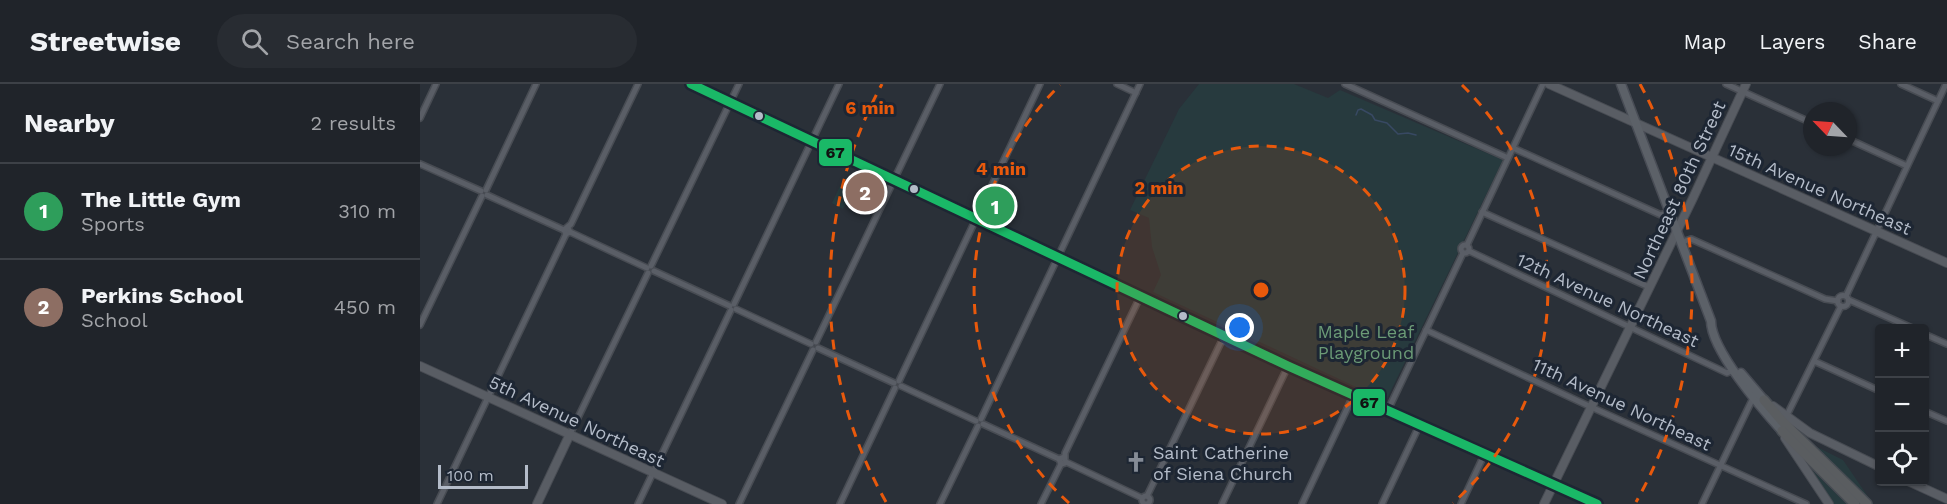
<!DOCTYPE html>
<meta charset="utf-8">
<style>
:root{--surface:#20242a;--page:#282c32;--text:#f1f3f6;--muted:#a2a4a8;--line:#3d4147;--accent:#848b96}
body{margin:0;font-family:"Work Sans",sans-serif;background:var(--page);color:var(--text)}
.controls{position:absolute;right:18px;bottom:18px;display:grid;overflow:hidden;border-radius:6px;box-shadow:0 2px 4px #0004}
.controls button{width:54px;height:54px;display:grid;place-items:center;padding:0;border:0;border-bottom:2px solid var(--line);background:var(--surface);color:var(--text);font:30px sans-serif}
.compass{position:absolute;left:1383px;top:18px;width:54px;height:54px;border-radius:50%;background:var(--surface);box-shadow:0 2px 4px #0004;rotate:295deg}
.scale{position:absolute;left:18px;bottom:15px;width:90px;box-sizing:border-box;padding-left:6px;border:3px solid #b4bcc9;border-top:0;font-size:16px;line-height:21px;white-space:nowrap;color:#b4bcc9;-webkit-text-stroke:4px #1d2633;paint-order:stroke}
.you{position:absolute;left:820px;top:244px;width:21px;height:21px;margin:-15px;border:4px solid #fff;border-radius:50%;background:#1a73e8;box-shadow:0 0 0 9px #1a73e833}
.badge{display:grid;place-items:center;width:39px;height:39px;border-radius:50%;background:var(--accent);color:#fff;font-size:20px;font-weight:700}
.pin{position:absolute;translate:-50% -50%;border:3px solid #fff;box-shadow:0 2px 6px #0006}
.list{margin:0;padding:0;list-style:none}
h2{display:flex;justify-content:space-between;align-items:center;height:78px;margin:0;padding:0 24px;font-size:26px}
h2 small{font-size:20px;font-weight:400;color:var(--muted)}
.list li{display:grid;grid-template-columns:39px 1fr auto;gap:18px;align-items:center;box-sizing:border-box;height:96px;padding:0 24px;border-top:2px solid var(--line)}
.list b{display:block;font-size:22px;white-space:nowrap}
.list p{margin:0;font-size:20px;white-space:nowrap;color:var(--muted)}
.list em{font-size:20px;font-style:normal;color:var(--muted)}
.icon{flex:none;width:33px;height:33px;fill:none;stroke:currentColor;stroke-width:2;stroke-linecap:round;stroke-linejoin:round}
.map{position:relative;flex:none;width:1527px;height:420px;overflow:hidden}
header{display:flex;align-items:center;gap:36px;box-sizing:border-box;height:84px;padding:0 30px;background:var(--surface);border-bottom:2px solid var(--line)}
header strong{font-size:28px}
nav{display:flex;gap:33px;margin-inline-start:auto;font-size:21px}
.search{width:420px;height:54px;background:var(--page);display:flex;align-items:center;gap:15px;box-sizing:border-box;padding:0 21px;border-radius:33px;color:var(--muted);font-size:22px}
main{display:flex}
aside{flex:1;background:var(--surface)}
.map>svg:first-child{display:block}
.green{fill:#273a3e}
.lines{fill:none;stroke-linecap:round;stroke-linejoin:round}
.stream{stroke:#384963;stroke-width:1.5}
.street-casing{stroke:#484c53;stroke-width:8}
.secondary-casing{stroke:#484c53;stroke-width:10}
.primary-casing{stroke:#484c55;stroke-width:11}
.highway-casing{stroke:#474c53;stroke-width:12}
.street{stroke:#5a5e66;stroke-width:5}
.secondary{stroke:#595d64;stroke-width:8}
.primary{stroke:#5c6168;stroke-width:8}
.highway{stroke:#5a5d60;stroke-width:9}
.bus-1-casing{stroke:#1d2633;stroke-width:14}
.bus-1{stroke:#1ab867;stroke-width:9}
.ring{fill:none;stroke:#e8590c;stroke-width:3;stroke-dasharray:10 8}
.bus-dot{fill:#b4bcc9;stroke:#1d2633;stroke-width:2}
.labels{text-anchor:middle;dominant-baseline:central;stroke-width:6;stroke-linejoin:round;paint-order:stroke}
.street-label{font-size:18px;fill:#b4bcc9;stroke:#1d2633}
.park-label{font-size:18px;fill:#6b9a76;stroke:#1d2633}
.poi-label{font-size:18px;fill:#b4bcc9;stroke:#1d2633;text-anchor:start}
.centre{fill:#e8590c;stroke:#1d2633;stroke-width:3}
.ring-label{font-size:18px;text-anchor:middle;font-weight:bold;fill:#e8590c;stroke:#1d2633;stroke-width:6;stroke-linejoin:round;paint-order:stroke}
.line-badge{stroke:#1d2633;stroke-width:2}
.pale-badge-label{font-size:16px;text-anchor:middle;font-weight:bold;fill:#111}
</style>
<header>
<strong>Streetwise</strong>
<div class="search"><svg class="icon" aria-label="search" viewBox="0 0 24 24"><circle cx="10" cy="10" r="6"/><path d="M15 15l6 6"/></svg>Search here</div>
<nav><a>Map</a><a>Layers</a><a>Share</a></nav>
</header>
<main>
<aside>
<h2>Nearby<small>2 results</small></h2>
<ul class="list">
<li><span class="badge" style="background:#2e9e5b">1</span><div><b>The Little Gym</b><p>Sports</p></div><em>310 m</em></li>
<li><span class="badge" style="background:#8d6e63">2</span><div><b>Perkins School</b><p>School</p></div><em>450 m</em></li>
</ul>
</aside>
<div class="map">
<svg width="1527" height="420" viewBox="0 0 1527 420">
<rect width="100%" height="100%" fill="#2a3038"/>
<g class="green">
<path d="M779 0H874L908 14 920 6 1083 76 966 317 733 208 741 191 732 163 729 134 710 126 759 25Z"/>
<path d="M420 102 432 108 423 125 412 119Z"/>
<path d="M1393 361 1423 376 1453 420H1451L1433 400Z"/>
<path d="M1384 378 1427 420H1414Z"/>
</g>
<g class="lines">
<path class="stream" d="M936 31 938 26 941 25 952 31 955 36 967 39 978 50 988 49 996 51"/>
<g class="street-casing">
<g id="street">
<path d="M697 0 716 9"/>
<path d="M925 0 1088 74"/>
<path d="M1306 0 1392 39"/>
<path d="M1481 0 1518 17"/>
<path d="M0 34 16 0"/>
<path d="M1428 55 1487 82"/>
<path d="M1093 64 1241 131 1250 127"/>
<path d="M0 80 61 107"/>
<path d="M66 106 116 0"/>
<path d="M67 111 144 146"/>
<path d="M1062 128 1229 203"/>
<path d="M148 144 150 148 146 150 144 146 151 140 218 0"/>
<path d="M150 148 227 184"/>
<path d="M1262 158 1271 155 1405 215 1418 217"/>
<circle cx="1045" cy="165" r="4"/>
<path d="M1047 161 1123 0"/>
<path d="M1049 167 1307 289 1313 286"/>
<path d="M231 182 319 0"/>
<path d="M234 187 310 222"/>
<circle cx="1423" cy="217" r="5.5"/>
<path d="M1426 212 1526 0"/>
<path d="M1429 216 1492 244"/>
<path d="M314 220 419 0"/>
<path d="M316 225 391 260"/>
<path d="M0 241 62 112"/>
<path d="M1006 246 1171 323 1386 420"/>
<path d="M1504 250 1527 260"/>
<path d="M396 258 520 0"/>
<path d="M398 264 474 299"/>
<path d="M1394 277 1460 307"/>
<path d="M479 297 620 0"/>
<path d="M481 302 556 337"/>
<path d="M968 326 1043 169"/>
<path d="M1504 327 1527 337"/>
<path d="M1366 333 1421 222"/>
<path d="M561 335 720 0"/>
<path d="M563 340 639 375"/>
<path d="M150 350 228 189"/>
<path d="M644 373 639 375 641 380 645 379V369L720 213"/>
<path d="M646 378 722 414"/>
<path d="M727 412 804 252"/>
<circle cx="726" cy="416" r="4"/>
<path d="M17 420 146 150"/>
<path d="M218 420 311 226"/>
<path d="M319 420 393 266"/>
<path d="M420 420 475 304"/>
<path d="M520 420 558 342"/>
<path d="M621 420 641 380"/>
<path d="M802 420 868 282"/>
<path d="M882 420 934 310"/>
<path d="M962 420 1000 340"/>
<path d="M1041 420 1065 369"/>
<path d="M1282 420 1333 314"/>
</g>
</g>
<g class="secondary-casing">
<g id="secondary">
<path d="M271 0 868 282 1177 420"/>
<path d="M1129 0 1527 179"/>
<path d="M0 282 302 420"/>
<path d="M1353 322 1390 349 1460 383"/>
<path d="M1365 354 1409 420"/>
<path d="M1490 398 1527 415"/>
<path d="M117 420 150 350"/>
<path d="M1124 420 1273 114 1326 0"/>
</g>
</g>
<g class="primary-casing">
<g id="primary">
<path d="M1201 0 1291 237C1291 266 1342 325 1362 347"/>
<path d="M1321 289 1344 316"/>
</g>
</g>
<g class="highway-casing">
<g id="highway">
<path d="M1344 316 1362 337 1447 420"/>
<path d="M1362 347 1435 420"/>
</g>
</g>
<use href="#street" class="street"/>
<use href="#secondary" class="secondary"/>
<use href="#primary" class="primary"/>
<use href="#highway" class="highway"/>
<g class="bus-1-casing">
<path id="bus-1" d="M271 0 868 282 1177 420"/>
</g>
<use href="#bus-1" class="bus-1"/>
</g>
<circle cx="841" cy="206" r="144" fill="#e8590c" fill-opacity=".12"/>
<g class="ring">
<circle cx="841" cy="206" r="144"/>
<path d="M649 419A287 287 0 0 1 640 1M1042 1A287 287 0 0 1 1033 419"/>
<path d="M466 418A431 431 0 0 1 462 0M1220 0A431 431 0 0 1 1216 418"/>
</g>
<defs>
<g id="church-bare" transform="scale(1.62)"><path d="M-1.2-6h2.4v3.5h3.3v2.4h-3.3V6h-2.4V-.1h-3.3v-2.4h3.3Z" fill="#848b96" stroke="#1d2633" stroke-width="2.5" paint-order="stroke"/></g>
</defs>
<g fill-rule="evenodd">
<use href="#church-bare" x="716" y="378"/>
</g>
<g class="bus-dot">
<circle cx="339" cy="32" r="5"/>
<circle cx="494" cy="105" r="5"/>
<circle cx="763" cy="232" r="5"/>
</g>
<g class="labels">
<g class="street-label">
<text transform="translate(1400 105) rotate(24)">15th Avenue Northeast</text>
<text transform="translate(1259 106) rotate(-65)">Northeast 80th Street</text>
<text transform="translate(1188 216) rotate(25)">12th Avenue Northeast</text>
<text transform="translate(1202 320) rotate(25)">11th Avenue Northeast</text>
<text transform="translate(157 337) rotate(25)">5th Avenue Northeast</text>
</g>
<g class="park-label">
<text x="946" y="247">Maple Leaf<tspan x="946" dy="21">Playground</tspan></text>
</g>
<g class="poi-label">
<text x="733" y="368">Saint Catherine<tspan x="733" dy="21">of Siena Church</tspan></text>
</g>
</g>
<circle cx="841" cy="206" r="9" class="centre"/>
<g class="ring-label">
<text x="450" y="30">6 min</text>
<text x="581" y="91">4 min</text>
<text x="739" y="110">2 min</text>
</g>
<g class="line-badge">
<rect x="398" y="54" width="35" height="29" rx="6" fill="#1ab867"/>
<rect x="932" y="304" width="34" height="29" rx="6" fill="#1ab867"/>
</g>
<g class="pale-badge-label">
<text x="415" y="74">67</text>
<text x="949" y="324">67</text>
</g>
</svg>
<div class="controls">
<button>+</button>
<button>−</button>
<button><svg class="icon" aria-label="locate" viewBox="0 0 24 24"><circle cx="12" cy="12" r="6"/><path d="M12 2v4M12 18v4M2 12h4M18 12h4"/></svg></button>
</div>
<svg class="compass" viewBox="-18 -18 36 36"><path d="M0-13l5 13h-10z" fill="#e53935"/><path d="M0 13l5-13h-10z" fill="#a2a4a8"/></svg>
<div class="scale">100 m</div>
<div class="you"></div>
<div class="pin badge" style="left:575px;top:122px;background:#2e9e5b">1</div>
<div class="pin badge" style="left:445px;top:108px;background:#8d6e63">2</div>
</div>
</main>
